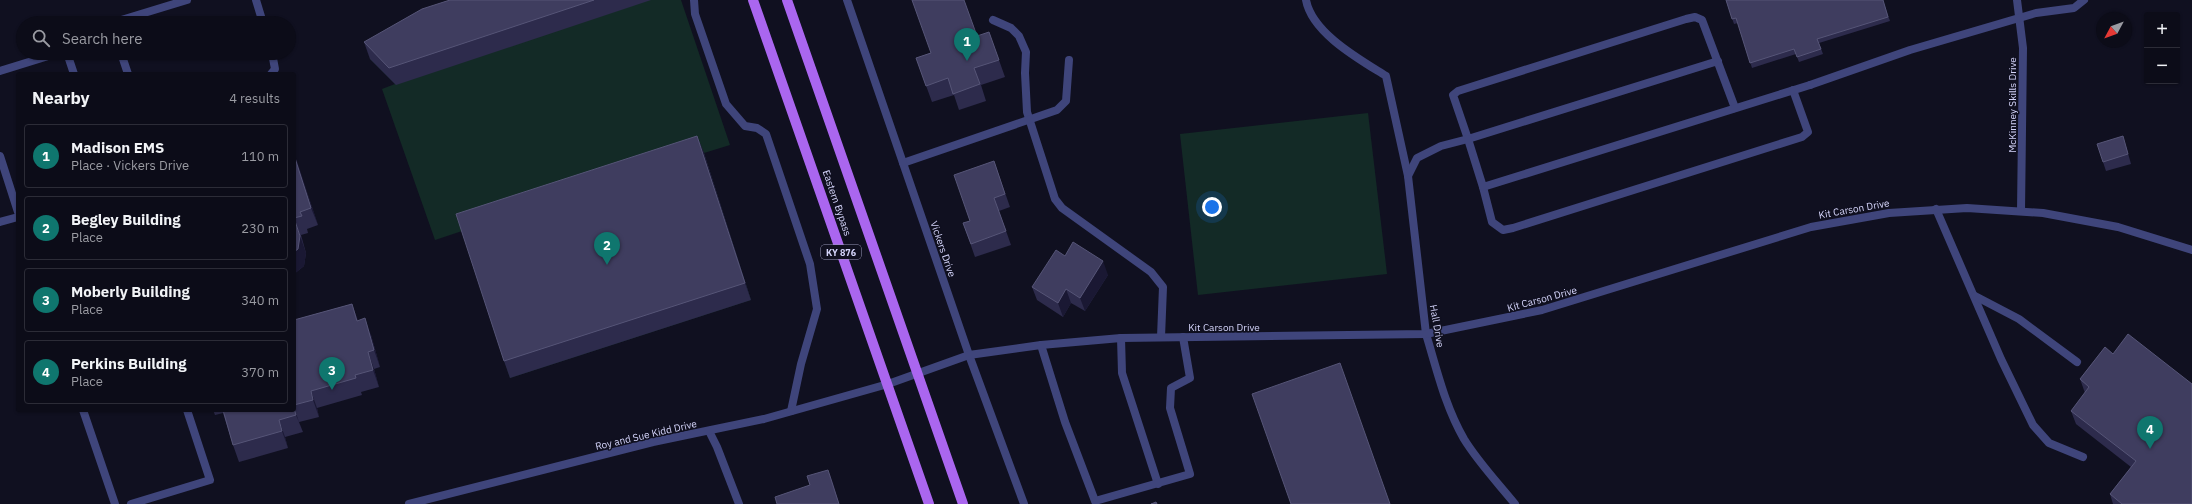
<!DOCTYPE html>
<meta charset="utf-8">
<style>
:root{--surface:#0c0c18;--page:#1a1a25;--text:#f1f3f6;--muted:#9a9ba2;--line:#2c2c37;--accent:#0f766e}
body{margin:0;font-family:"IBM Plex Sans",sans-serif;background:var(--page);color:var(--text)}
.controls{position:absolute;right:12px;top:12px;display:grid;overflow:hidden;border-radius:4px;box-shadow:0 1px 3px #0004}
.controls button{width:36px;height:36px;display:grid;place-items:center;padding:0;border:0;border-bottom:1px solid var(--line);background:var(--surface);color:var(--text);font:20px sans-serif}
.compass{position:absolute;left:2096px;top:12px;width:36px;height:36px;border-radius:50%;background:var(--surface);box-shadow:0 1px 3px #0004;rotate:229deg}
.you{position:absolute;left:1212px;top:207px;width:14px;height:14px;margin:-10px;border:3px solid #fff;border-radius:50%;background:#1a73e8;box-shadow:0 0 0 6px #1a73e833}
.badge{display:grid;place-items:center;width:26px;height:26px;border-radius:50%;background:var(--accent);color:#fff;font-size:13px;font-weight:700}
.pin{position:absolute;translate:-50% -33px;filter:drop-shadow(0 1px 2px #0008)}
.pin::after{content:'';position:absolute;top:21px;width:14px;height:12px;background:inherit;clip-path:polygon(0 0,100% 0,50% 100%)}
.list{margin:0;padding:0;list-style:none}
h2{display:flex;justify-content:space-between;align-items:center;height:52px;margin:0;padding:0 16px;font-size:17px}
h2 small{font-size:13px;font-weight:400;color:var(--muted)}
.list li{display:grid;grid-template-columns:26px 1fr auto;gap:12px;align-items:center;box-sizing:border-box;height:64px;margin:0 8px 8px;padding:0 8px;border:1px solid var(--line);border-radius:4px}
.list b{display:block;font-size:15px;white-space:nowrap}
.list p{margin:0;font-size:13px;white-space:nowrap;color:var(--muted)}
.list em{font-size:13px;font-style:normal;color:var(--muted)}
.icon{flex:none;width:22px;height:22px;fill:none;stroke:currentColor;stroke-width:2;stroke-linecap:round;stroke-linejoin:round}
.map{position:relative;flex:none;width:2192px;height:504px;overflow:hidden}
.search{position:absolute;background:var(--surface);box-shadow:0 1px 3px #0004;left:16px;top:16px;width:280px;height:44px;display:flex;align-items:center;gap:10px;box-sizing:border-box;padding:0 14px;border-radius:22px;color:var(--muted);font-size:15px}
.panel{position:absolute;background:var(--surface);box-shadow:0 1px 3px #0004;left:16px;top:72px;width:280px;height:340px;border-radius:4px}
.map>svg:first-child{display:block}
.green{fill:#132a26}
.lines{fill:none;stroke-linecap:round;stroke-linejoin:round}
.service{stroke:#3f457b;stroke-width:8}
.minor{stroke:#3f457b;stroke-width:8}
.primary{stroke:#aa66ef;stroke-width:10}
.wall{fill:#2d2b4c}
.shaded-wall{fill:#1a1833}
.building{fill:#3f3d5f;stroke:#565577}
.labels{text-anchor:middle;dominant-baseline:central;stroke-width:3;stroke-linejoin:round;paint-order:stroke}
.shield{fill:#101020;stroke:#9999b9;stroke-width:1}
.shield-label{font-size:9px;font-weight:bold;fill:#d4d4fa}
.street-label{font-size:10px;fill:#d4d4fa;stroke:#101020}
</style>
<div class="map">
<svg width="2192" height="504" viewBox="0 0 2192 504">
<rect width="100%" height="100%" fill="#101020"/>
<g class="green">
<path d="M507 0H681L730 145 704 153 751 300 510 378 462 231 435 240 382 89 395 84 370 59 428 26Z"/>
<path d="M1368 113 1387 274 1198 295 1180 134Z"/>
</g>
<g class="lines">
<g class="service">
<path d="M256 0 263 23"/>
<path d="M694 0 695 14 726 104 745 126 757 128 766 134 810 264 817 309 801 364 791 411"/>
<path d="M1306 0C1312 33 1359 59 1386 76L1408 176"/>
<path d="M993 20 1011 28 1019 36 1026 52 1025 73 1027 112 1055 199 1062 208 1151 272 1163 287 1161 337"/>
<path d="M116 23 118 21 187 0"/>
<path d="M67 53 74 74"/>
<path d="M121 53 128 74"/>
<path d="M1718 61 1468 139 1453 95 1458 91 1686 19 1695 17 1702 20 1735 108"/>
<path d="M0 71 58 53"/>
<path d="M271 74 275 69 272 53"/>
<path d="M0 156 18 212"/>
<path d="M903 163 1057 110 1066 101 1069 60"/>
<path d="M1483 187 1492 222 1503 230 1513 228 1802 137 1808 132 1793 90"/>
<path d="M1936 209 2001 359 2033 425 2049 443 2083 457"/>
<path d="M0 222 18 217"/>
<path d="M1975 296 2019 319 2077 362"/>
<path d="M1426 334 1408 176 1417 158 1441 146 1468 139 1483 187 1810 85"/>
<path d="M1121 338 1122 373 1158 484"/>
<path d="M1041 345 1065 422 1095 501 1190 474 1170 408 1171 388 1190 378 1183 337"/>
<path d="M83 410 115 504"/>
<path d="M709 431 717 447 739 504"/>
<path d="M131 504 210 480 187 410"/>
</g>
<g class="minor">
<path d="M847 0 969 355 1024 504"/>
<path d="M2017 0 2023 48 2021 211"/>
<path d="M1810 85 1910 50 2036 13 2074 8 2084 0"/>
<path d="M1426 334C1437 370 1445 406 1464 439 1478 462 1498 483 1515 504"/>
<path d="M409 504 653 442 764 419 888 384 969 355 1041 345 1121 338 1426 334 1542 310 1811 227 1889 213 1967 208 2043 213 2118 227 2192 250"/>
</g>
<g class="primary">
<path d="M753 0 929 504"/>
<path d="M787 0 963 504"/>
</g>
</g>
<g class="wall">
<path d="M450 0H651L396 85 370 59 364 42Z"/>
<path d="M1726 0H1883L1890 21 1819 43 1823 54 1799 62 1796 54 1752 68 1738 23 1734 24Z"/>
<path d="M989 32 1005 77 981 85 986 101 959 110 954 95 932 102 916 58Z"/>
<path d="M697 136 704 153 751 300 510 378 504 361Z"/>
<path d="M2126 146 2131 164 2106 171 2103 162Z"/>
<path d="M294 154 318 225 307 229 308 233 301 235 306 253 304 266 294 274Z"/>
<path d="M994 161 1010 207 999 211 1011 245 975 257 963 223 970 221Z"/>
<path d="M1065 256 1108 275 1085 311 1071 303 1063 317 1037 300 1032 287Z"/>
<path d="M352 304 358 321 371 335 380 367 374 369 379 387 361 392 362 395 317 408 319 417 299 422 303 432 285 437 288 448 239 462 233 445 223 413 215 415 213 410H294V320Z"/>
<path d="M2105 347 2192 504H2113L2110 494 2131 467 2076 424 2071 411 2085 393 2080 379Z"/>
</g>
<g class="shaded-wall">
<path d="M697 136 704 153 751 300 745 283Z"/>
<path d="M294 154 297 161 318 225 311 208Z"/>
<path d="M294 218 306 253 304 266 294 274Z"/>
<path d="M1103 261 1108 275 1085 311 1080 298Z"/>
<path d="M1066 289 1071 303 1063 317 1058 303Z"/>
<path d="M352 304 358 321H357Z"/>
<path d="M365 318 371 335 380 367 374 350Z"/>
<path d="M368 352 374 369 379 387 373 370Z"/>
<path d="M311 391 317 408 319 417 313 400Z"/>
<path d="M294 407 299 422 303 432 296 415Z"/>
<path d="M279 420 285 437 288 448 282 431Z"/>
<path d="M828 470 833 483 839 504Z"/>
</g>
<g class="building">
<path d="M450 0H594L389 68 364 42 422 9Z"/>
<path d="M912 0H964L977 36 989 32 999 60 974 68 980 84 953 94 948 78 926 86 916 58 931 53Z"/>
<path d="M1726 0H1883L1888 17 1817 39 1821 49 1797 57 1794 49 1750 63 1736 18 1732 19Z"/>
<path d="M697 136 745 283 504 361 456 214Z"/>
<path d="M2123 136 2128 154 2103 162 2097 144Z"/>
<path d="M294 155 311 208 300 212 302 216 294 218 300 236 298 249 294 252Z"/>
<path d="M994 161 1005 194 994 198 1006 231 971 244 963 223 970 221 954 175Z"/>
<path d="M1073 242 1103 261 1080 298 1066 289 1058 303 1032 287 1056 250 1065 256Z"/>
<path d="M352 304 357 321 365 318 374 350 368 352 373 370 355 375 356 378 311 391 313 400 294 405V320Z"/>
<path d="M2128 334 2192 384V504H2122L2110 494 2136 461 2071 411 2089 387 2080 379 2105 347 2113 354Z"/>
<path d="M1340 363 1390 504H1291L1252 394Z"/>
<path d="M294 408 296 415 279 420 282 431 233 445 223 410H294Z"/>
<path d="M828 470 839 504H777L775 497 810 485 807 476Z"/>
<path d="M1156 502 1157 504H1151Z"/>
</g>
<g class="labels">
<rect class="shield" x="821" y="245" width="40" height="14" rx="3"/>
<g class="shield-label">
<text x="841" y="252">KY 876</text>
</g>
<g class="street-label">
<text transform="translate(2012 105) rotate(-90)">McKinney Skills Drive</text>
<text transform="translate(837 203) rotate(71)">Eastern Bypass</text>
<text transform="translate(1854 209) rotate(-10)">Kit Carson Drive</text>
<text transform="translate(943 249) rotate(71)">Vickers Drive</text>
<text transform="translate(1542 299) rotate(-15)">Kit Carson Drive</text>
<text transform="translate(1437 326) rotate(80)">Hall Drive</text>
<text x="1224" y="327">Kit Carson Drive</text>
<text transform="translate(646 435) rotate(-13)">Roy and Sue Kidd Drive</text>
</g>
</g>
</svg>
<div class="controls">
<button>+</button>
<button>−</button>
</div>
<svg class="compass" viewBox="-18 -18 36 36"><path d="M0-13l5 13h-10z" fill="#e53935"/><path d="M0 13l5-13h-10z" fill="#9a9ba2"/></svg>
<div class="you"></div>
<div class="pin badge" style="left:967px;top:61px">1</div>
<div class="pin badge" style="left:607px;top:265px">2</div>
<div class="pin badge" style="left:332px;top:390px">3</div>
<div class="pin badge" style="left:2150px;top:449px">4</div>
<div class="search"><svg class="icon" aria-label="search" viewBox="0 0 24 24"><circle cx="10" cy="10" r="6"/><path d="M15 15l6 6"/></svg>Search here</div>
<section class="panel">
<h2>Nearby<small>4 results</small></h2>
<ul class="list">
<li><span class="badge">1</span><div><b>Madison EMS</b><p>Place · Vickers Drive</p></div><em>110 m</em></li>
<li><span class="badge">2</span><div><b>Begley Building</b><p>Place</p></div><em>230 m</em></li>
<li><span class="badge">3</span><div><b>Moberly Building</b><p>Place</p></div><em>340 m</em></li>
<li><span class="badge">4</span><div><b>Perkins Building</b><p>Place</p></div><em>370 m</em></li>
</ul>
</section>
</div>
